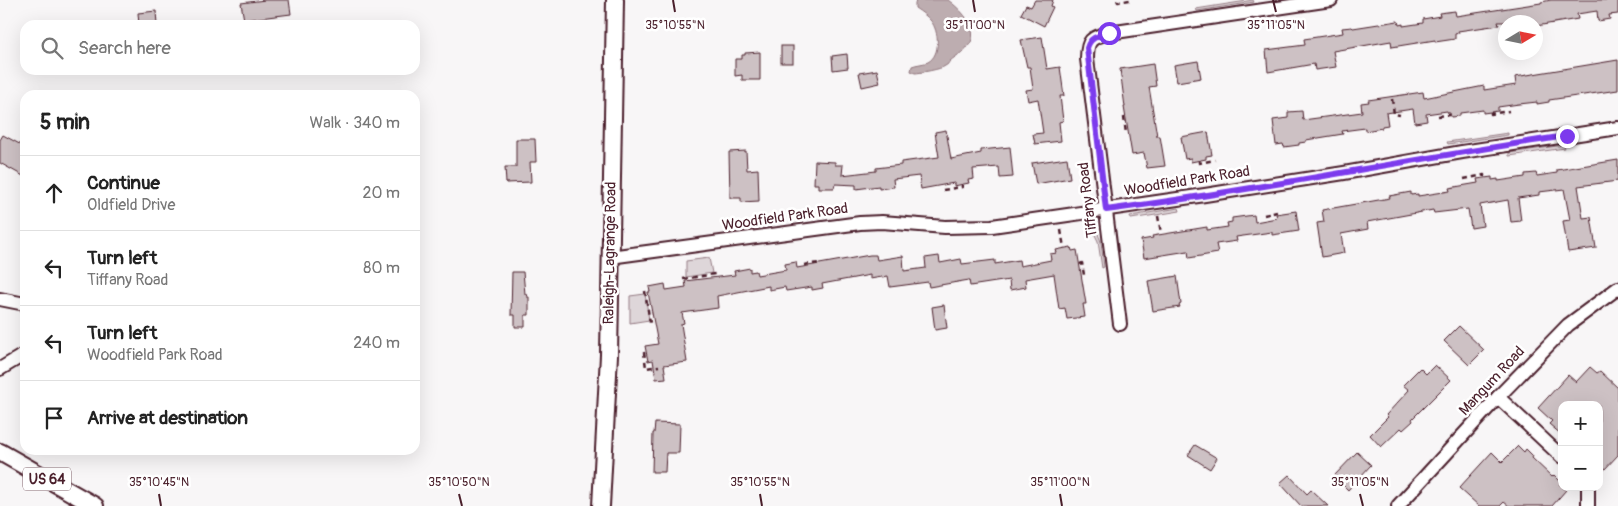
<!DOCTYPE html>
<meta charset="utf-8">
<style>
:root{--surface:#fff;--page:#f6f6f6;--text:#222;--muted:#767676;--line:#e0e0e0}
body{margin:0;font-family:Pangolin,sans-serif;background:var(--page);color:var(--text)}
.controls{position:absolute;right:15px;bottom:15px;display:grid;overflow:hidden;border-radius:10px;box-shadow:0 5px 20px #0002}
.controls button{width:45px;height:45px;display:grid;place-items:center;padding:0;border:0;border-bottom:1px solid var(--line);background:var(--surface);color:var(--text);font:25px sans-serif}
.compass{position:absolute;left:1498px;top:15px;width:45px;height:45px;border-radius:50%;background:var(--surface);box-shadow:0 5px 20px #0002;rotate:80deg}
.stop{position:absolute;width:15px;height:15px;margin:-11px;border:4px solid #7c3aed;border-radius:50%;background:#fff}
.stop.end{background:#7c3aed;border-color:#fff;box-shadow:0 1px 5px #0008}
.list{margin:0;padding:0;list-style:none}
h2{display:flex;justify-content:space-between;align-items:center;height:65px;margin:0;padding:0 20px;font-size:21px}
h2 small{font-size:16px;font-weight:400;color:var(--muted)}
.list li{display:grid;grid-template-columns:32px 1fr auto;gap:15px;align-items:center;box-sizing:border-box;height:75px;padding:0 20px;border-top:1px solid var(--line)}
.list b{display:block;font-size:19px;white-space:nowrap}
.list p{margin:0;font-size:16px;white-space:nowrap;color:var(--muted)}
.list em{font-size:16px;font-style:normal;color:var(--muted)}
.icon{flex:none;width:28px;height:28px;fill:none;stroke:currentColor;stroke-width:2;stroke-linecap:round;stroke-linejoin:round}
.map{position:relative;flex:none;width:1618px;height:506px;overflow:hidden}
.search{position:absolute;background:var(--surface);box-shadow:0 5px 20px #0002;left:20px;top:20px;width:400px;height:55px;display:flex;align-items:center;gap:12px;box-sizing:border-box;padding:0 18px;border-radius:15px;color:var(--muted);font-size:19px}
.panel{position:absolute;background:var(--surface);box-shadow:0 5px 20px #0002;left:20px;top:90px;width:400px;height:365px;border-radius:15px}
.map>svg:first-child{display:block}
.green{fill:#ded6d9;stroke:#947a82}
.water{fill:#bdadb0;stroke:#8f747b}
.building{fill:#cdc1c4;stroke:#4a1f2b}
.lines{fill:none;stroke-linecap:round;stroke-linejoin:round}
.minor-casing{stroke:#4a1f2b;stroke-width:16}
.major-casing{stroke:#4a1f2b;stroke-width:20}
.path{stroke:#4a1f2b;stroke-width:2.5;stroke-dasharray:5 4;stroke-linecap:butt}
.minor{stroke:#fff;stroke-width:12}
.major{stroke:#fff;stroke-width:16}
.route{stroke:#7c3aed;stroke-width:6}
.ticks{fill:none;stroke:#4a1f2b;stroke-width:2}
.labels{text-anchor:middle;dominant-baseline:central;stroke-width:5;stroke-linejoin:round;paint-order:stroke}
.shield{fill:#fff;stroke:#80626b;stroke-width:1}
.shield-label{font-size:14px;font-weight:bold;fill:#4a1f2b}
.street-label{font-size:15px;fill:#4a1f2b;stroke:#fff}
.ticks-label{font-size:12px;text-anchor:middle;fill:#4a1f2b;stroke:#fff;stroke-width:5;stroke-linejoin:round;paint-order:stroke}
</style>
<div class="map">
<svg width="1618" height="506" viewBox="0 0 1618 506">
<rect width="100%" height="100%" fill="#f8f6f7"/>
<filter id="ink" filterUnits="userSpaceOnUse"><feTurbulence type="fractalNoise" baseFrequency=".02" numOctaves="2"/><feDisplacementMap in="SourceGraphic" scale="10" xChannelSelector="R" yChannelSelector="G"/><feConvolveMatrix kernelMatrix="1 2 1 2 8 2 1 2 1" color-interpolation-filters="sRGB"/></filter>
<g filter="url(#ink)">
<g class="green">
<path d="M1253 0 1254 2 1197 11 1196 9Z"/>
<path d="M1508 133V135L1448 144 1447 142Z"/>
<path d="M1564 145 1565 148 1509 156V153Z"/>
<path d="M1179 208 1180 211 1131 219 1130 216Z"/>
<path d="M1097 231 1101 242 1104 267 1102 268 1098 241 1094 233Z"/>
<path d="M709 258 712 273 686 277V261Z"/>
<path d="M645 294 649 320 630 323V296Z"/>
</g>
<path class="water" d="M916 0H948C960 9 978 26 971 42 966 51 957 55 950 61 948 63 948 65 945 66 942 69 919 73 915 73L911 71 912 66C917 64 923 64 928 62 941 55 939 31 931 21 927 16 921 12 915 8V3Z"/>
<g class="building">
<path d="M265 0H289L291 14 244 20 241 3Z"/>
<path d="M1035 0H1053L1051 6 1053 7 1044 26 1021 14 1026 5 1031 7Z"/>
<path d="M1551 0H1618V14L1609 15 1610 19 1598 21 1597 11 1577 14 1578 19 1536 26V22H1498L1499 25 1458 31 1459 33 1455 34V39L1435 42V40L1392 47 1391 41 1333 51 1336 67 1315 70 1314 64 1268 72 1266 50 1305 45 1304 39 1343 33 1342 28 1352 27 1353 28 1398 21 1399 25 1403 24V26L1423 23V19L1440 16 1439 13 1455 11 1456 16 1541 3V2Z"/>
<path d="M156 11 157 25H139L138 13Z"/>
<path d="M1042 37 1047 69 1060 67 1064 96H1060L1063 121 1059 122 1061 141 1035 144 1033 134 1043 133 1038 99 1028 101 1026 90 1033 89 1030 67H1027L1021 40Z"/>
<rect x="781" y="46" width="12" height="17"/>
<path d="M760 52V80H742V75L735 76V59H742V55H745V53Z"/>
<path d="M847 54 848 68 833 70 832 56Z"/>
<path d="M1618 60V90L1549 100V102L1537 104V102L1519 104 1498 107V111L1483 113V110L1460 113V116L1451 117 1450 113H1448L1447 111 1426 114 1427 121 1415 123 1413 109 1386 113 1388 125 1382 126V128L1365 131V128L1342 131 1343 134 1306 140V142L1299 143V145L1284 147 1283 144 1276 145 1273 120 1288 118V112L1302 111 1303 120 1362 112 1361 103 1369 102 1368 100 1423 92 1424 98 1484 86V90L1516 85 1515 77Z"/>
<path d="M1198 61 1201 78 1177 82 1174 65Z"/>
<path d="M1153 64 1156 86 1149 87 1157 136H1160L1165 166 1147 168 1144 153 1132 155 1124 107H1125L1120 69Z"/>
<path d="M877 70 880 83 862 87 859 73Z"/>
<path d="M946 130 951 159 981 153V150L1010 147 1013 177 1000 178 999 167 973 169 974 179 968 180 969 183 954 186V183L921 189 919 176 893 179 894 187 879 189V186L856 189V185L835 184 834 188H818V184H814L815 161 835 162V165H843L842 175 876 171V168L901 165V162L939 157 935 132Z"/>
<path d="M1208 132 1212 155 1206 156V159L1191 162V158L1185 159 1181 137Z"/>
<path d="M3 135 25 147V177L0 163V140Z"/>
<path d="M516 139H535L536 162H530L531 182 506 183 505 167H516Z"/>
<path d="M746 151 747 170 758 169 759 201 741 202V198H730L729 152Z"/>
<path d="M1067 158 1070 178 1036 184 1032 163Z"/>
<path d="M1618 160V181L1578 186 1583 218 1591 217 1596 248 1568 252 1563 221 1570 220 1564 189 1539 192V195L1518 198 1521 221 1511 222 1508 200 1480 205 1483 226 1471 228 1468 209 1434 213 1433 210 1367 222 1368 229 1341 234 1344 253 1322 257 1317 223 1324 222 1322 210 1390 198 1389 196 1411 192V195L1418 194V196L1450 191 1449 188 1478 183 1477 179 1492 177V180L1498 179V181L1525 177V174L1536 173 1537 176 1557 173V170Z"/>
<path d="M1296 211 1299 231 1272 235V232L1236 237 1237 241 1216 244 1218 253 1189 258 1188 251 1144 258 1141 240 1153 238 1152 236 1207 227V230L1228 227 1227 223 1232 222V218L1254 215 1255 222 1277 218 1276 214Z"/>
<path d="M1071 247 1072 251 1077 250 1086 304H1083L1085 317 1067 319 1065 308 1059 309 1054 274 1025 279 1026 287 1010 290 1009 280 970 286 969 280 929 287 928 282 890 287 888 276 870 279V275L822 284 823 288 812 290V287L786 291 785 287 769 290V286L717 296 718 308 682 313 684 323 681 324 687 362 664 365 666 378 656 379 653 360 648 361 645 346 658 344 648 292H650L649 287 665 284 666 290 686 287 685 281 735 275 734 271 750 268V272L756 271 757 275 786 270 785 264 796 262 797 268 870 255H876L877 260 903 256 904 271 926 268 925 258 939 256 940 263 961 259 962 264 995 260V264L1019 260 1020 266 1051 260 1050 254 1057 253 1056 250Z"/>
<path d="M512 272H523L525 294H526L527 297H529V315H525V327H515V315H511Z"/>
<path d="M1177 276 1181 304 1179 305 1180 307 1153 311 1148 281Z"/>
<path d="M944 305 947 328 935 330 932 307Z"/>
<path d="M1459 326 1484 350 1469 365 1444 341Z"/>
<path d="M1435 365 1451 380 1412 419 1413 421 1403 430 1401 428 1381 447 1370 435 1388 417 1386 415 1409 390 1403 385 1420 368 1426 374Z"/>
<path d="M1590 367 1597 373 1600 371 1618 388V455L1604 470 1599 465V405H1562V435L1549 424 1552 421 1538 408 1568 375 1576 382Z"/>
<path d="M655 423 680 424 679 453H666L665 472H652L653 433H654Z"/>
<path d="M1195 445 1217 458 1210 469 1188 455Z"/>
<path d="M1518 446 1524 452 1526 449 1533 456 1532 458 1552 477 1554 475 1561 482 1559 484 1566 490 1552 506H1509L1504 502 1500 506H1479L1459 488 1492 452 1502 462Z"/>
<path d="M1357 452 1371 465 1348 490 1334 476Z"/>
<path d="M1289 475 1307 494 1311 490 1328 506H1301L1280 483Z"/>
</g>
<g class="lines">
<g class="minor-casing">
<g id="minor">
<path d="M610 257 860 223 882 222 945 227 992 226 1205 195 1344 173 1462 152 1618 128"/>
<path d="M0 299 25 304"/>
<path d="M1120 324 1087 59C1087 39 1091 38 1109 33L1331 0"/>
<path d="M0 369 25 354"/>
<path d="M1498 397 1562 457"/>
<path d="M1398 506 1498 397 1568 325 1618 288"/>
<path d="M1588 506V487"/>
</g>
</g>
<g class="major-casing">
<g id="major">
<path d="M0 452 95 506"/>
<path d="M601 506 609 355 615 0"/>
</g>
</g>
<g class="path">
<path d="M1117 0 1118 2 1130 0"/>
<path d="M1392 99 1394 114 1400 115"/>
<path d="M1491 112V114L1509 111"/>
<path d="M1438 116 1450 115"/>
<path d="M1124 117 1126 134"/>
<path d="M1199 161V163L1215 160"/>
<path d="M1464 179 1484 175V177"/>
<path d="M943 190 962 187V185"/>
<path d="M1264 215 1277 212"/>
<path d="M1158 216 1161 233"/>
<path d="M1061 230 1064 248"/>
<path d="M1080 264 1082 263 1084 275"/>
<path d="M804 265 819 263"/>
<path d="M683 279 715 274"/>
<path d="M645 291 650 323"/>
<path d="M644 352 646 368 659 366"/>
</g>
<use href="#minor" class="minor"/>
<use href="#major" class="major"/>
</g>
</g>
<g class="lines" filter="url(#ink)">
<path class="route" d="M1109 33C1098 36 1090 37 1087 48L1106 210C1260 190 1413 158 1567 136"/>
</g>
<path class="ticks" d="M673 0 675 12M973 0 975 12M1273 0 1276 12M159 494 161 506M459 494 462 506M760 494 762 506M1060 494 1062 506M1360 494 1363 506"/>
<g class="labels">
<rect class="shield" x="23" y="467.5" width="48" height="23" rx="4"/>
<g class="shield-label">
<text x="47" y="479">US 64</text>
</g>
<g class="street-label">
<text transform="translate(1187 181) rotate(-9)">Woodfield Park Road</text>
<text transform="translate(1088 200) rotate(-97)">Tiffany Road</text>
<text transform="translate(785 217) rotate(-8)">Woodfield Park Road</text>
<text transform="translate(610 253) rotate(-89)">Raleigh-Lagrange Road</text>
<text transform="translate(1492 381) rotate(-47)">Mangum Road</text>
</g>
</g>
<g class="ticks-label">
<text x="675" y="29">35°10'55"N</text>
<text x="975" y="29">35°11'00"N</text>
<text x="1276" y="29">35°11'05"N</text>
<text x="159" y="486">35°10'45"N</text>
<text x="459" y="486">35°10'50"N</text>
<text x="760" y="486">35°10'55"N</text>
<text x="1060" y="486">35°11'00"N</text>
<text x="1360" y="486">35°11'05"N</text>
</g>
</svg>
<div class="controls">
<button>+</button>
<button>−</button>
</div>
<svg class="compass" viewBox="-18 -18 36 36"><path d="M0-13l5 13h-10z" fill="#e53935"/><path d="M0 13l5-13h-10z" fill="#767676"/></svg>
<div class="stop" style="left:1109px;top:33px"></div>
<div class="stop end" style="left:1567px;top:136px"></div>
<div class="search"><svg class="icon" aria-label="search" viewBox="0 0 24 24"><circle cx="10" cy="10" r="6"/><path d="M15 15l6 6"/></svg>Search here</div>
<section class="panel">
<h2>5 min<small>Walk · 340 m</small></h2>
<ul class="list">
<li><svg class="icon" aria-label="ahead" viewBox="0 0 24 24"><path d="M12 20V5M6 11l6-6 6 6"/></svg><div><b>Continue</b><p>Oldfield Drive</p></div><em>20 m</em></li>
<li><svg class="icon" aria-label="left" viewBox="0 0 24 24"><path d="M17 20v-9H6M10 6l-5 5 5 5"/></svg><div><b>Turn left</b><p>Tiffany Road</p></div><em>80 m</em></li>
<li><svg class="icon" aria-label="left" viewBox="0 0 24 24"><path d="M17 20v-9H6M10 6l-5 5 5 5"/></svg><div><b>Turn left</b><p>Woodfield Park Road</p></div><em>240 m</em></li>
<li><svg class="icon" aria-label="arrive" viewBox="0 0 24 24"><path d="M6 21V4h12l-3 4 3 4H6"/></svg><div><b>Arrive at destination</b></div></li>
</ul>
</section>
</div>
